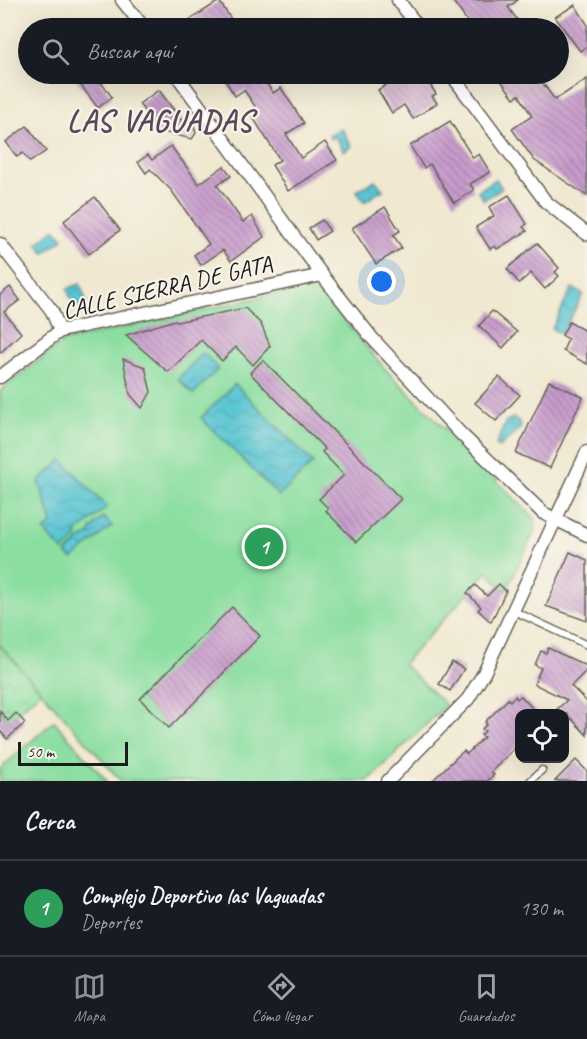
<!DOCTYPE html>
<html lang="es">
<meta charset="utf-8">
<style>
:root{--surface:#171b24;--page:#20242c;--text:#f1f3f6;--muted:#9ea1a6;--line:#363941;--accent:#8c9099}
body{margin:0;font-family:Caveat,sans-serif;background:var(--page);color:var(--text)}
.controls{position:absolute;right:18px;bottom:18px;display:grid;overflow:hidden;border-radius:12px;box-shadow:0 6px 24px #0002}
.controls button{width:54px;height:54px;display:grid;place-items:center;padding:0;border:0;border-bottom:2px solid var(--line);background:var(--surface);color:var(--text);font:30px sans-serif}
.scale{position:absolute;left:18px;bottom:15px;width:110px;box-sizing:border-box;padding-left:6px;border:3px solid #1c1c1c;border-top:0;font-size:16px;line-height:21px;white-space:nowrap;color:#1c1c1c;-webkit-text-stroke:4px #f7f3e8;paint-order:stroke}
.you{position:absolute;left:382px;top:282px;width:21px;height:21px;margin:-15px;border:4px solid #fff;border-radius:50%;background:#1a73e8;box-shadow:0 0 0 9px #1a73e833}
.badge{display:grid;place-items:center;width:39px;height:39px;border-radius:50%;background:var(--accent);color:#fff;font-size:20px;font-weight:700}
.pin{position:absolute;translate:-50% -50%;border:3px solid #fff;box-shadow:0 2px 6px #0006}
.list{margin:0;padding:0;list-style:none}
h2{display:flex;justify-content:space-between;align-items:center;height:78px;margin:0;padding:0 24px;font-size:26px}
h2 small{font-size:20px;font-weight:400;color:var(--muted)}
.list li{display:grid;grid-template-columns:39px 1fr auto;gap:18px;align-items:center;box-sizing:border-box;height:96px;padding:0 24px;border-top:2px solid var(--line)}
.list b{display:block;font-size:22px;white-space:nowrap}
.list p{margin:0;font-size:20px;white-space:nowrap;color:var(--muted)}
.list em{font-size:20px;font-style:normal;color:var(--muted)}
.icon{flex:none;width:33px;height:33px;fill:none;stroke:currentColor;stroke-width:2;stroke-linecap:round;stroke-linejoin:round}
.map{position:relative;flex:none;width:587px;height:781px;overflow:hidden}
.search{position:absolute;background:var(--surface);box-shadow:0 6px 24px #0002;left:18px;right:18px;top:18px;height:66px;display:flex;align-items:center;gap:15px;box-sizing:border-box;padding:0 21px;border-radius:33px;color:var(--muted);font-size:22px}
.sheet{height:174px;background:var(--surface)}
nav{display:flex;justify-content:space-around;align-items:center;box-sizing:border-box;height:84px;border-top:2px solid var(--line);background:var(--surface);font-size:16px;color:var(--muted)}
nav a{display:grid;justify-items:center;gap:3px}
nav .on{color:var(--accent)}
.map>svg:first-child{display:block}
.park{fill:url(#park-crowns);stroke:#537d5e;stroke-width:1.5}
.pitch{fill:#8adea0;stroke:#537d5e;stroke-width:1.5}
.water{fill:url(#water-waves);stroke:#3a7078;stroke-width:1.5}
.building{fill:url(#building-back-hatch)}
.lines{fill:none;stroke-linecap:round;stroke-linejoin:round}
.lane-casing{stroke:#66635b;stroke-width:9}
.street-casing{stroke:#66635b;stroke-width:15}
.lane{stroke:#fff;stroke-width:6}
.street{stroke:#fff;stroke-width:12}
.labels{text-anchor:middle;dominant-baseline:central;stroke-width:4.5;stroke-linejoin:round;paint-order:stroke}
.street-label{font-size:24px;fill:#1c1c1c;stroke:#f7f3e8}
.district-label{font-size:30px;font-weight:bold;letter-spacing:1.5px;fill:#58485a;stroke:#f7f3e8}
</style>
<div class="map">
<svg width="587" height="781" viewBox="0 0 587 781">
<defs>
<pattern id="park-crowns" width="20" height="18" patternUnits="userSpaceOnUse" patternTransform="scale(1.5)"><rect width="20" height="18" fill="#8adea0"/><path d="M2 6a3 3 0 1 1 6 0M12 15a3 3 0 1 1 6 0" fill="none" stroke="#76be89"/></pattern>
<pattern id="water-waves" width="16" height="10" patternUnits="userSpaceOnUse" patternTransform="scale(1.5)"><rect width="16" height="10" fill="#59c5d3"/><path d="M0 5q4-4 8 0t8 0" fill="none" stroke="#4da9b5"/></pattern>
<pattern id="building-back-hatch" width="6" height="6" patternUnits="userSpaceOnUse" patternTransform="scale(1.5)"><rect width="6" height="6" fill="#c79bcc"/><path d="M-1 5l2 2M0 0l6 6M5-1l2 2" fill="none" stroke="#a17ea5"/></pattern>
</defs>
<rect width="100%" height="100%" fill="#f7f3e8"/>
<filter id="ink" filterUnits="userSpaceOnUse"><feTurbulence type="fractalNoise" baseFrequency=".0167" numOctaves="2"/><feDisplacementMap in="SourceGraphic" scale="12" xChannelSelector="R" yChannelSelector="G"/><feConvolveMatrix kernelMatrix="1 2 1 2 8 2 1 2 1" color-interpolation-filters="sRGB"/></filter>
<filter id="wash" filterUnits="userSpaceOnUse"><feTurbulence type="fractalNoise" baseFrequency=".008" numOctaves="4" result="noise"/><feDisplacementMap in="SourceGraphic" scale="24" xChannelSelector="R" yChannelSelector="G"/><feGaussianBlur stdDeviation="1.35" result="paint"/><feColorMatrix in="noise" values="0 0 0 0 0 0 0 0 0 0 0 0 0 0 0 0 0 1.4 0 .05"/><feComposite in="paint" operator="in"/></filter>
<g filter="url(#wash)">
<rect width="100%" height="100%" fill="#f0e8d0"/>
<path class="park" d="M0 645 41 691 8 721 0 711Z"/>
<g class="pitch">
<path d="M314 285 386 370 534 518 536 528 506 591 487 572 403 664 446 705 368 781H121L0 645V391L64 341Z"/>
<path d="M54 721 107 781H0V769Z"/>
</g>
<g class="water">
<path d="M341 128 352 146 344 151 335 136 331 139 329 135Z"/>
<path d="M496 179 502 188 484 200 478 191Z"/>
<path d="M375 180 383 190 364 202 357 191Z"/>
<path d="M55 229 63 239 44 253 37 243Z"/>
<path d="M80 284 87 304 75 309 67 289Z"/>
<path d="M572 288 583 294 562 334 552 329Z"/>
<path d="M203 353 218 369 193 394 178 379Z"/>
<path d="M235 384 313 463 279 496 201 418Z"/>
<path d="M514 418 520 422 521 428 499 447 496 445 506 421Z"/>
<path d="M62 460 107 507 75 534 78 537 63 551 44 531 52 523 39 481Z"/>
<path d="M103 517 112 526 72 559 66 553 81 539 91 534 90 531Z"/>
</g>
<g id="blocks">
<g class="building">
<path d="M452 0H518L508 7 523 28H472Z"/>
<path d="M219 1 237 28H177Z"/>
<path d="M575 5 587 24V46L580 51 555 17Z"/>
<path d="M84 74H109L100 81 112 97 98 108 76 79Z"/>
<path d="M221 74H260L273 93 281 88 304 123 286 134 301 158 325 142 337 160 288 191 272 165 280 160 252 116 259 112 244 90 235 96Z"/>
<path d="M403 74H423L436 94 432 96 437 103 413 119 404 105 392 113 378 90Z"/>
<path d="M496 74H536L555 100 587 79V196L534 160 512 129 532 116 519 95 514 98Z"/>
<path d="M159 90 184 124 194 126 196 133 192 139 159 131 139 104Z"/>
<path d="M450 121 473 158 479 154 490 172 470 184 474 190 454 203 430 164 424 168 410 146Z"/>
<path d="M27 126 46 151 30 162 23 153 17 157 6 142Z"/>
<path d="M171 146 199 184 224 166 231 176 217 185 243 222 252 216 264 237 231 261 223 250 201 265 194 255 209 244 171 190 150 169 146 173 138 162 148 155 152 160Z"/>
<path d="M509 195 527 224 523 227 527 231 497 249 495 246 490 249 476 227 494 216 489 207Z"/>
<path d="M95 197 120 230 89 254 64 221Z"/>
<path d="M385 207 400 231 393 235 402 248 376 264 352 228Z"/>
<path d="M322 220 330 231 316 240 309 228Z"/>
<path d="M537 243 559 268 555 272 559 276 545 289 531 273 519 283 507 269Z"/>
<path d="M10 287 20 300 4 312 21 333 0 353V295Z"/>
<path d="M245 308 261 324 270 346 253 365 236 347 222 361 201 340 168 372 126 335 175 320 177 322Z"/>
<path d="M492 311 517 332 503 348 479 326Z"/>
<path d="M569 322 587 332V364L563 351 568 339 562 335Z"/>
<path d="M123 359 145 367 151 392 142 408 130 394Z"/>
<path d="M263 360 401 499 356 542 326 511 328 508 319 499 344 475 322 452 325 449 250 373Z"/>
<path d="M499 377 520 395 496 421 475 403Z"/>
<path d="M549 381 583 397 550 468 516 453Z"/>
<path d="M570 552 587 560V621L546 606Z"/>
<path d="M499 584 506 591 491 622 478 610 481 607 467 593 475 585 487 596Z"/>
<path d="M232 607 260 636 169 728 140 699Z"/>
<path d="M548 648 587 666V670L571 686 587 702V735L567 714H552L567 700 534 684 541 668 535 665 541 651 546 653Z"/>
<path d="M452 662 464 669 450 691 439 684Z"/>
<path d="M515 696 517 699 521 696 538 714H519V744L491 772 494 775 487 781H432L459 755 464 751 467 754 484 737 481 735 485 731 482 729 487 724 485 722 508 699 510 701Z"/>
<path d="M0 711 8 721 16 713 25 723 7 739 0 731Z"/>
<path d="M576 760 587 771V781H555Z"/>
</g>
</g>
</g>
<g filter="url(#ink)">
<use href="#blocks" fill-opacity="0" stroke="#66635b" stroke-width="1.5"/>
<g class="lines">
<g class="lane-casing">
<g id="lane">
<path d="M514 611 587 645"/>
<path d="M530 781 542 770"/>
</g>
</g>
<g class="street-casing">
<g id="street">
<path d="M122 0 144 28"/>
<path d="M398 0 419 28"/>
<path d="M176 74 322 275 372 338 461 434 543 513 587 535"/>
<path d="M451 74 546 202 587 234"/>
<path d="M0 244 52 311 60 331"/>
<path d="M0 377 60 331 322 275"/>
<path d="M388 781 468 699 484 673 587 452"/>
</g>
</g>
<use href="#lane" class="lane"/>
<use href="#street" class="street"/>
</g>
</g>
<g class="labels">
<g class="street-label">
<text transform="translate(167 287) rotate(-13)">CALLE SIERRA DE GATA</text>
</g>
<g class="district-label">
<text x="160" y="121">LAS VAGUADAS</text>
</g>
</g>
</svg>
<div class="controls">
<button><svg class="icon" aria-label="locate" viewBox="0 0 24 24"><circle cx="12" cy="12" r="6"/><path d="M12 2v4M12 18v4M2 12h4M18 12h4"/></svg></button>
</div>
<div class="scale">50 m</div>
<div class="you"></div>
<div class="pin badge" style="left:264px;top:547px;background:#2e9e5b">1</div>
<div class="search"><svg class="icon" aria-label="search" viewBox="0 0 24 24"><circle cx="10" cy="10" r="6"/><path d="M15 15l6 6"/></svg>Buscar aquí</div>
</div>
<section class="sheet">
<h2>Cerca<small></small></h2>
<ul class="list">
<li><span class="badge" style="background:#2e9e5b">1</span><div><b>Complejo Deportivo las Vaguadas</b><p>Deportes</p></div><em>130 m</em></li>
</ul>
</section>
<nav>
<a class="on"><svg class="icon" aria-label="map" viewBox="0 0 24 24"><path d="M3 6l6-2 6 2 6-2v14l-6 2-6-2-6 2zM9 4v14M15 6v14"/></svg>Mapa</a>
<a><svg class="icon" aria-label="directions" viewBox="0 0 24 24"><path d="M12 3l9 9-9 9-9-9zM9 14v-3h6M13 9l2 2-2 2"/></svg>Cómo llegar</a>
<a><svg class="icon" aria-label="saved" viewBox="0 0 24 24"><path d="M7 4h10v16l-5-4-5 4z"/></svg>Guardados</a>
</nav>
